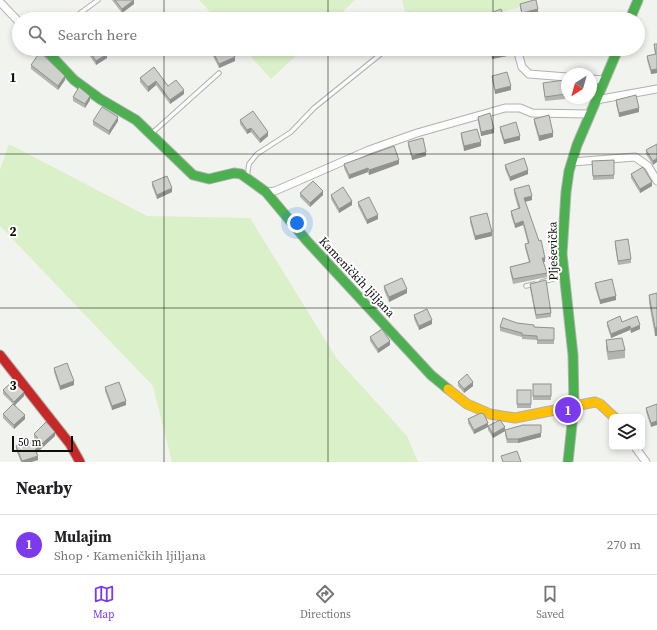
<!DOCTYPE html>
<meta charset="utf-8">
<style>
:root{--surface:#fff;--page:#f6f6f6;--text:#202124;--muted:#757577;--line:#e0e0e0;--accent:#7c3aed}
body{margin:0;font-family:"Source Serif 4",serif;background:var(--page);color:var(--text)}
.controls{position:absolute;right:12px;bottom:12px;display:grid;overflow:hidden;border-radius:6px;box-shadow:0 2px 6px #0003}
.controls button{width:36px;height:36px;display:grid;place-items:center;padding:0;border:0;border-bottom:1px solid var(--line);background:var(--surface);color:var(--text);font:20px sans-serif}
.compass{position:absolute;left:561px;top:68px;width:36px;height:36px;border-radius:50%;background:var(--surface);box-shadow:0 2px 6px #0003;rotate:217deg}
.scale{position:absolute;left:12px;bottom:10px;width:61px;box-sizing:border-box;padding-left:4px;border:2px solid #0d0e0c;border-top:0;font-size:11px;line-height:14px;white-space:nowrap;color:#0d0e0c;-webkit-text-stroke:3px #fff;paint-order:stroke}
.you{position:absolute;left:297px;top:223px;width:14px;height:14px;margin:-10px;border:3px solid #fff;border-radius:50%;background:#1a73e8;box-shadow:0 0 0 6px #1a73e833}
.badge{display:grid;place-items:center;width:26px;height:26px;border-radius:50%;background:var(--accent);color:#fff;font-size:13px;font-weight:700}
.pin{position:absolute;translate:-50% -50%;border:2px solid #fff;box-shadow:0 1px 4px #0006}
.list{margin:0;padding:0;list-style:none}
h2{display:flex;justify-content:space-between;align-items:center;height:52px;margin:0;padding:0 16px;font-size:17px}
h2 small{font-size:13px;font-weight:400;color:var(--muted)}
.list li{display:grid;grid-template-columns:26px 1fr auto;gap:12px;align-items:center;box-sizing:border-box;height:60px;padding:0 16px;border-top:1px solid var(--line)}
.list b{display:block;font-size:15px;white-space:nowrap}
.list p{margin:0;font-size:13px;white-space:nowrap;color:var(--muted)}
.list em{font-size:13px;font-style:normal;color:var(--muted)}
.icon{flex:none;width:22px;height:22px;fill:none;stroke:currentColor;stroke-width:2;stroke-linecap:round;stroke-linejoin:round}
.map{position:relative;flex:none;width:657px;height:462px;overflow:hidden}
.search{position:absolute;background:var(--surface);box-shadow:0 2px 6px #0003;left:12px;right:12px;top:12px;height:44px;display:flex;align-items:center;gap:10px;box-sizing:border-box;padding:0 14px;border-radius:22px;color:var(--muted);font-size:15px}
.sheet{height:112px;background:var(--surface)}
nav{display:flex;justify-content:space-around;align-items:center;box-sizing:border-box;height:56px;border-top:1px solid var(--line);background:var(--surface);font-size:11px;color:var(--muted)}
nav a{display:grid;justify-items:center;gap:2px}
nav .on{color:var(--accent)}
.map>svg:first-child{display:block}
.green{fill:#daf0c9}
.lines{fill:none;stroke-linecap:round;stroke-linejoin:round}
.lane-casing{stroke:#b0b2af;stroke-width:5.5}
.street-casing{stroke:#b0b2af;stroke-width:9}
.fast-casing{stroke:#b0b2af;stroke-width:11}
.slow-casing{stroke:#b0b2af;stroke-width:11}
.jam-casing{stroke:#b0b2af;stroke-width:11}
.lane{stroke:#fdfdfd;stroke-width:3.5}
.street{stroke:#fdfdfd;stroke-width:7}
.fast{stroke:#4caf50;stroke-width:9}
.slow{stroke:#ffc107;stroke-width:9}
.jam{stroke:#c62828;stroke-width:9}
.wall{fill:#b2b4b0}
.shaded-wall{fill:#919290}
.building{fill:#cfd1cd;stroke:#919290}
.grid{fill:none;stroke:#0d0e0c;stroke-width:1;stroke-opacity:0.55}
.labels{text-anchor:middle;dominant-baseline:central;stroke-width:4;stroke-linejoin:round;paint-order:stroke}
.street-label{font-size:12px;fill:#0d0e0c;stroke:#fff}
.grid-label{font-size:13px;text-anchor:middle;font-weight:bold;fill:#0d0e0c;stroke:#fff;stroke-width:4;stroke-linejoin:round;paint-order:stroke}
</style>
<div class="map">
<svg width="657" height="462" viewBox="0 0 657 462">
<rect width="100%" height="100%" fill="#f1f3ef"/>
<g class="green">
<path d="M199 0H355L335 19H217Z"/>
<path d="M402 0H535L536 3 476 19H407Z"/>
<path d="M244 49H303L271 79Z"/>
<path d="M9 144 147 216 250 218 337 359 407 436 418 462H172L153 386 0 226V170Z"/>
</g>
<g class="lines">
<g class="lane-casing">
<g id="lane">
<path d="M72 19 98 0"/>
<path d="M151 134 219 73"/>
<path d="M247 177 249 164 257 154 291 132 314 108 387 49"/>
<path d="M542 282 563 276"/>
<path d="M526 286 534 284"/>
</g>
</g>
<g class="street-casing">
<g id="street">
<path d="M0 2 19 22"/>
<path d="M517 49 522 67 529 74 567 77"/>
<path d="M591 79 605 80"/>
<path d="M596 100 657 89"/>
<path d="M572 162 635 157 648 166 657 181"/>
<path d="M266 192 275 191 369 150 417 133 505 108H520L532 113 589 114"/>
<path d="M635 447 646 462"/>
</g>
</g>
<g class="fast-casing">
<g id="fast">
<path d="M630 19 638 0"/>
<path d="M45 49 74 80 100 99 136 120 193 175 209 179 234 173 241 174 266 192 307 241 431 375 448 389"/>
<path d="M568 462 574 405 573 355 562 254 566 192 569 171 577 145 618 49"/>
</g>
</g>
<g class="slow-casing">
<path id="slow" d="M448 389 467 404 490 414 515 418 595 402 600 404 614 417"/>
</g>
<g class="jam-casing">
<path id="jam" d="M0 355 70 444 80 462"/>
</g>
<use href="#lane" class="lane"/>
<use href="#street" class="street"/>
<use href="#fast" class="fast"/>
<use href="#slow" class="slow"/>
<use href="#jam" class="jam"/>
</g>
<g class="wall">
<path d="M112 0H134V4L122 13Z"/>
<path d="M520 4 538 13 522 17 520 8Z"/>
<path d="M654 44H657V73L651 74 647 60V56L655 54 654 49Z"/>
<path d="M85 49H105L107 58 96 65Z"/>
<path d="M490 49H507V56L492 59Z"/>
<path d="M213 52 235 61 219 68 213 56Z"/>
<path d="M31 65 65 80 58 90 31 69Z"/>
<path d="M154 67 168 86 184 94 170 104 156 85 148 92 140 82V78Z"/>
<path d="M492 76 511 90 495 94 492 80Z"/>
<path d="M543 83 565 94V99L545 101Z"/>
<path d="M73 97 90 100 85 108 73 101Z"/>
<path d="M616 100 639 112 619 117 616 104Z"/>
<path d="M478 117 494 133 481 136 478 121Z"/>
<path d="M534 119 553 137 539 141 534 123Z"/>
<path d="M240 120 268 136 260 143 251 132 247 134 240 124Z"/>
<path d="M93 121H118L109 135 93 125Z"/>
<path d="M500 127 520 140 504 144 500 131Z"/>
<path d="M461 133 481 146 464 151 461 137Z"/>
<path d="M408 142 426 156 412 160 408 146Z"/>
<path d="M657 144 653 165 646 154V150Z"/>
<path d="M614 160V179L593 180 592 161Z"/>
<path d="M344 164H399L369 175 368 172 349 179 344 168Z"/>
<path d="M505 165 528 174 510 181 505 169Z"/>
<path d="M631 174 652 186 640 193 631 178Z"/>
<path d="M152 182 172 192 157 199 152 186Z"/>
<path d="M514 189 532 200 525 202 545 262H543L547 273V277L513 284 510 271V267L529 262 525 248V244H528L523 225 515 228 511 215V211L518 208 514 193Z"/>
<path d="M300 193 323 195 310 207 300 197Z"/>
<path d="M331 195 352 205 339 213 331 199Z"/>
<path d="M358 202 378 219 367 224 358 206Z"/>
<path d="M470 217 492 236 475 240 470 222Z"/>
<path d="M615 241 631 259V263L618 265 615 246Z"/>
<path d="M595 283 616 300 600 304 595 287Z"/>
<path d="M530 284 551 313V317L536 319 530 288Z"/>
<path d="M384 286 407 293 389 302 384 290Z"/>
<path d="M657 293 655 336 649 303V295Z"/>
<path d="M414 315 432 324 419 330 414 319Z"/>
<path d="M607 322H622L640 329 631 333 630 330 611 338 607 326Z"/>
<path d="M517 323 534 327 554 328V344H537V340L522 339V337L500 331V327Z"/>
<path d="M370 337 390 345 378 353 370 341Z"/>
<path d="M606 340 625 350V358L608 360 606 348Z"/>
<path d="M54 368 74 385 60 390 54 372Z"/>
<path d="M458 382 473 386 464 393 458 386Z"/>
<rect x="533" y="384" width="18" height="16"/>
<path d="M105 387 126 405 112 410 105 391Z"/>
<path d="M3 390 24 396 15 405 25 419 14 429 3 418V414L13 404 3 394Z"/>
<rect x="517" y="390" width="14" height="18"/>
<path d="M657 404 651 427 646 412V408Z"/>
<path d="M468 419 488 427 474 434 468 423Z"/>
<path d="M488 426 505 431 493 438 488 430Z"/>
<path d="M505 430 541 437 518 443H507L505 434Z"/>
<path d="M34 434 55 436 37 453 38 460 31 462H21L16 450V446L35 439 34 438Z"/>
</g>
<g class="shaded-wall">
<path d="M134 0V4L122 13V9Z"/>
<path d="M538 9V13L522 17V13Z"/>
<path d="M473 49H481L473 51Z"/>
<path d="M507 51V56L492 59V55Z"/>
<path d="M107 54V58L96 65V61Z"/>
<path d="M235 57V61L219 68V64Z"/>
<path d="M657 69V73L651 74V70Z"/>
<path d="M65 76V80L58 90V86Z"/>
<path d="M156 81V85L148 92V87Z"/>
<path d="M511 86V90L495 94V90Z"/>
<path d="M184 90V94L170 104V100Z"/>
<path d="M90 96V100L85 108V104Z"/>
<path d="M639 108V112L619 117V113Z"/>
<path d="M118 117V121L109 135V131Z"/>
<path d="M251 128V132L247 134V130Z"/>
<path d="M494 129V133L481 136V132Z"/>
<path d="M268 132V136L260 143V139Z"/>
<path d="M553 133V137L539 141V136Z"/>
<path d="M520 136V140L504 144V140Z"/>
<path d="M481 142V146L464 151V146Z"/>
<path d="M426 152V156L412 160V156Z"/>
<path d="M657 158V162L653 165V161Z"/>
<path d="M399 160V164L369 175V170Z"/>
<path d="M368 168V172L349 179V175Z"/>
<path d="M528 170V174L510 181V177Z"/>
<path d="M652 182V186L640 193V189Z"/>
<path d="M172 188V192L157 199V195Z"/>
<path d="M323 191V195L310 207V203Z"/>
<path d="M532 196V200L524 202V198Z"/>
<path d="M352 201V205L339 213V209Z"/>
<path d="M378 215V219L367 224V220Z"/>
<path d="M523 221V225L515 228V224Z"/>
<path d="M492 232V236L475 240V236Z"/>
<rect x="542" y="258" width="3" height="4"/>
<path d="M407 289V293L389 302V297Z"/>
<path d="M616 296V300L600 304V300Z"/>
<path d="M432 320V324L419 330V326Z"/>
<path d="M640 325V329L631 333V329Z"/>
<path d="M630 326V330L611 338V334Z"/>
<path d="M657 327V336H655V328Z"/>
<path d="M390 341V345L378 353V349Z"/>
<path d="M74 381V385L60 390V386Z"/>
<path d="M473 382V386L464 393V389Z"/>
<path d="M24 392V396L14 406V402Z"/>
<path d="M126 401V405L112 410V406Z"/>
<path d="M25 415V419L14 429V425Z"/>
<path d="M657 421V425L651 427V423Z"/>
<path d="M488 423V427L474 434V430Z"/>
<path d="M505 427V431L493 438V434Z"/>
<path d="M55 432V436L35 454V450Z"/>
<path d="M541 433V437L518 443V439Z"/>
<path d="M38 456V460L31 462H22V461Z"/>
</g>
<g class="building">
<path d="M115 0H134L122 9Z"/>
<path d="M534 0H536L538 9 522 13 520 4Z"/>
<path d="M501 9 505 19H487L486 15Z"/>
<path d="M654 44H657V69L651 70 647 56 656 54Z"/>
<path d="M88 49H105L107 54 96 61Z"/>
<path d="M219 49H231L235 57 219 64 213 52Z"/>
<path d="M491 49H507V51L492 55Z"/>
<path d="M40 52 65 76 58 86 31 65Z"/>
<path d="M154 67 168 86 176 80 184 90 170 100 156 81 148 87 140 78Z"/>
<path d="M507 72 511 86 495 90 492 76Z"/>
<path d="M564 80 565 94 545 97 543 83Z"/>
<path d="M79 87 90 96 85 104 73 97Z"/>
<path d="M636 95 639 108 619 113 616 100Z"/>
<path d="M102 107 118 117 109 131 93 121Z"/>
<path d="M253 111 268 132 260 139 251 128 247 130 240 120Z"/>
<path d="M490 113 494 129 481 132 478 117Z"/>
<path d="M549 115 553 133 539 136 534 119Z"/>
<path d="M516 122 520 136 504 140 500 127Z"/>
<path d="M477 129 481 142 464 146 461 133Z"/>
<path d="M423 138 426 152 412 156 408 142Z"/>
<path d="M657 144V158L653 161 646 150Z"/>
<path d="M394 146 399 160 369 170 368 168 349 175 344 164Z"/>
<path d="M524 158 528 170 510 177 505 165Z"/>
<path d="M614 160V175L593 176 592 161Z"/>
<path d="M643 167 652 182 640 189 631 174Z"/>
<path d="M167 176 172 188 157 195 152 182Z"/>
<path d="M313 181 323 191 310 203 300 193Z"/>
<path d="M529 185 532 196 524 198 539 241 541 240 545 258H542L547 273 513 279 510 267 530 262 525 244 529 243 523 221 515 224 511 211 520 208 514 189Z"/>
<path d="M343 187 352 201 339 209 331 195Z"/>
<path d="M369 197 378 215 367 220 358 202Z"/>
<path d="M487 213 492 232 475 236 470 217Z"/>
<path d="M628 239 631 259 618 261 615 241Z"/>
<path d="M402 278 407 289 389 297 384 286Z"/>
<path d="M612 279 616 296 600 300 595 283Z"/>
<path d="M546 280 551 313 536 315 530 284Z"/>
<path d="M657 293V327L655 328 649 295Z"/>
<path d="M427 309 432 320 419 326 414 315Z"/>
<path d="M620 316 622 322 637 316 640 325 631 329 630 326 611 334 607 322Z"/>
<path d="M503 318 517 323 534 325V327L554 328V340H537V336L522 335V333L500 327Z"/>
<path d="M382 329 390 341 378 349 370 337Z"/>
<path d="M622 338 625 350 608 352 606 340Z"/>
<path d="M67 363 74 381 60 386 54 368Z"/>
<path d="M467 374 473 382 464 389 458 382Z"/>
<path d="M13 381 24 392 14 402 3 390Z"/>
<path d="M119 382 126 401 112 406 105 387Z"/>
<rect x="533" y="384" width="18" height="12"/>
<rect x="517" y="390" width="14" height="14"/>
<path d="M13 404 25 415 14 425 3 414Z"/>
<path d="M657 404V421L651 423 646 408Z"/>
<path d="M481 413 484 414 488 423 474 430 468 419Z"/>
<path d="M500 420 505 427 493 434 488 426Z"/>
<path d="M46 422 55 432 35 450 38 456 22 461 16 446 38 438 34 434Z"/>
<path d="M523 425H541V433L518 439H507L505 430Z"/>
<path d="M517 451 521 462H503L501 456Z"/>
</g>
<path class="grid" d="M164 0V19M328 0V19M493 0V19M164 49V462M328 49V462M493 49V462M0 154H657M0 308H657"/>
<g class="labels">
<g class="street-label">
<text transform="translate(553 251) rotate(-91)">Plješevička</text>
<text transform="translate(357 277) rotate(47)">Kameničkih ljiljana</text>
</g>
</g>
<g class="grid-label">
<text x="13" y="82">1</text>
<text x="13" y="236">2</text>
<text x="13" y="390">3</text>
</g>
</svg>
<div class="controls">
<button><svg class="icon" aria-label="layers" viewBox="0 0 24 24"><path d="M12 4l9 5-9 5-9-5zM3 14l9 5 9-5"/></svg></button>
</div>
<svg class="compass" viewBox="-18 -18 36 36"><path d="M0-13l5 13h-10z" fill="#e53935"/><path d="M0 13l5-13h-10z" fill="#757577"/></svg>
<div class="scale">50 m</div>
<div class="you"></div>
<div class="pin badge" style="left:568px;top:410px">1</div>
<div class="search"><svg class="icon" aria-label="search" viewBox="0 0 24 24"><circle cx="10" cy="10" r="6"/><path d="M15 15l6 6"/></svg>Search here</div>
</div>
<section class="sheet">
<h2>Nearby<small></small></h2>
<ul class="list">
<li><span class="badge">1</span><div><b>Mulajim</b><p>Shop · Kameničkih ljiljana</p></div><em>270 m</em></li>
</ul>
</section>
<nav>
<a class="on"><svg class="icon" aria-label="map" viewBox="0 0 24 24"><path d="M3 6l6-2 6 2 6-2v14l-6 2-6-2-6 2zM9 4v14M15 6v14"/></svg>Map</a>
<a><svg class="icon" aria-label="directions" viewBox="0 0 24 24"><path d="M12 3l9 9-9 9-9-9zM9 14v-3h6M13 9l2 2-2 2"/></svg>Directions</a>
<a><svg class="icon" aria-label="saved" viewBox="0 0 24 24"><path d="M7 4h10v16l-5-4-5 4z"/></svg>Saved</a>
</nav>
